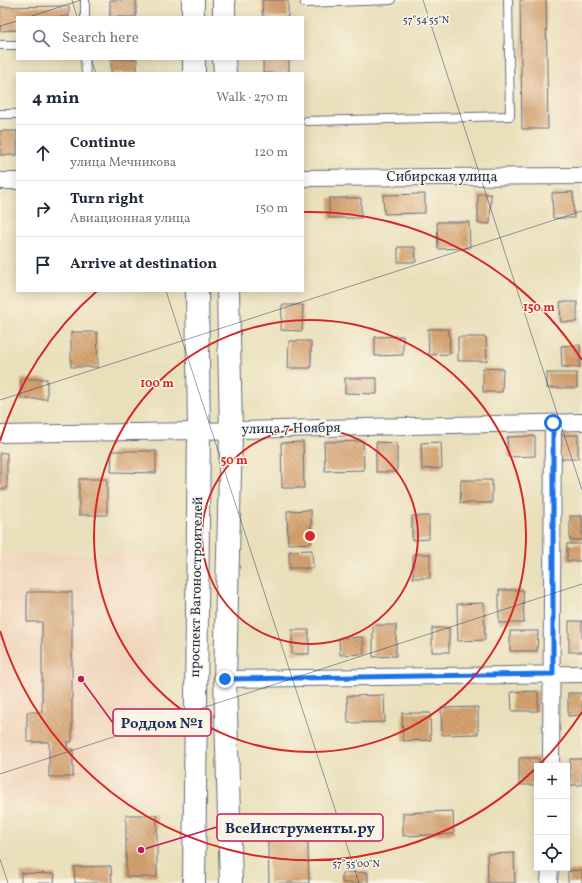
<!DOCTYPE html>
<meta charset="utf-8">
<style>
:root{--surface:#fff;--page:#f6f6f7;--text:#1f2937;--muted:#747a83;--line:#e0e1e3}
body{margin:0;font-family:Vollkorn,serif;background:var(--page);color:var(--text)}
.controls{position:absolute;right:12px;bottom:12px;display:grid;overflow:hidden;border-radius:0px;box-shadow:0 2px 10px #0003}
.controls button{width:36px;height:36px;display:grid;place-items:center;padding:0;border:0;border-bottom:1px solid var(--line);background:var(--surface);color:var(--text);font:20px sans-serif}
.stop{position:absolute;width:12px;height:12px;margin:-9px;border:3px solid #1a73e8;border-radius:50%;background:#fff}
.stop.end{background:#1a73e8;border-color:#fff;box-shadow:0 1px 4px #0008}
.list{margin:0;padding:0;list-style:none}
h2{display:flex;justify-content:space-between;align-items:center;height:52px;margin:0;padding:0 16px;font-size:17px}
h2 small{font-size:13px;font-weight:400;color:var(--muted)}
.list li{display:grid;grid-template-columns:26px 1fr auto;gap:12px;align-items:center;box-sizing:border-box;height:56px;padding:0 16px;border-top:1px solid var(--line)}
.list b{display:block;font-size:15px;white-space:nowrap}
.list p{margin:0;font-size:13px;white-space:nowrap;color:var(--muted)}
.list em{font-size:13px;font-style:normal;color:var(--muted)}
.icon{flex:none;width:22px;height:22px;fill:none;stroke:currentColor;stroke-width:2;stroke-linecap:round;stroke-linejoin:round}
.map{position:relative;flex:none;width:582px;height:883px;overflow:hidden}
.search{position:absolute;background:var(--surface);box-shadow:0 2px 10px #0003;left:16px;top:16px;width:288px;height:44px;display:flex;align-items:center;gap:10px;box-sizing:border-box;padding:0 14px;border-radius:0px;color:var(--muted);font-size:15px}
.panel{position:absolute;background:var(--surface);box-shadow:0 2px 10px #0003;left:16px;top:72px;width:288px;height:220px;border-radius:0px}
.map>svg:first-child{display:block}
.built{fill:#f0d5bc}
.building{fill:url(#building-back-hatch)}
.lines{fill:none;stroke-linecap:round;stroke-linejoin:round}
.service-casing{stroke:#636d7e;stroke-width:10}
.minor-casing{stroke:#636d7e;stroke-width:18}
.secondary-casing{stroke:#636d7e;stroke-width:24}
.service{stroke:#fff;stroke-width:8}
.minor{stroke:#fff;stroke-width:16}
.secondary{stroke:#fff;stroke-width:22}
.route{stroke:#1a73e8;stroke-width:5}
.ticks{fill:none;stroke:#1b2f5e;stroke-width:1;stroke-opacity:0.45}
.ring{fill:none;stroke:#d62828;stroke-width:2}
.labels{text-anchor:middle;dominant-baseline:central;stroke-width:3;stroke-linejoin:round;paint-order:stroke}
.street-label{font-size:14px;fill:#1b2f5e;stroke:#fcf5e5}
.ticks-label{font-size:10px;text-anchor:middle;fill:#1b2f5e;stroke:#fcf5e5;stroke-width:3;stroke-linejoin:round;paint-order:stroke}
.centre{fill:#d62828;stroke:#fcf5e5;stroke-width:2}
.ring-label{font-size:12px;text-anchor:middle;font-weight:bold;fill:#d62828;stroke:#fcf5e5;stroke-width:3;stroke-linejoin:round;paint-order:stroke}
.leader{fill:none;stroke:#c2185b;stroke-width:1.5}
.callout-dot{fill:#c2185b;stroke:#fcf5e5;stroke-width:1.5}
.callout{fill:#fcf5e5;stroke:#c2185b;stroke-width:1.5}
.callout-label{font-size:15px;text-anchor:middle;font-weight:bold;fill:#1b2f5e}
</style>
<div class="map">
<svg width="582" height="883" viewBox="0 0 582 883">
<defs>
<pattern id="building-back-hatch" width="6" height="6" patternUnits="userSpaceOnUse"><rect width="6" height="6" fill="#d6a270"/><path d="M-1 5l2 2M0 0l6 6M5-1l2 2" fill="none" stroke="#ad845f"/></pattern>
</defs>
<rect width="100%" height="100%" fill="#fcf5e5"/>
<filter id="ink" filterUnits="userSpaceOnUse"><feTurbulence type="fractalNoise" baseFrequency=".025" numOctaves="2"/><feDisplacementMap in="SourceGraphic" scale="8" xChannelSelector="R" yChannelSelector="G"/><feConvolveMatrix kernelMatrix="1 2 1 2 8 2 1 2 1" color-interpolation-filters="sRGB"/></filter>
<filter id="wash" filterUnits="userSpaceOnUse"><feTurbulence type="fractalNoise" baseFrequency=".012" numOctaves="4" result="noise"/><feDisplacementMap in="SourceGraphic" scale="16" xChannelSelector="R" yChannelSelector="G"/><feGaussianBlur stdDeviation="0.9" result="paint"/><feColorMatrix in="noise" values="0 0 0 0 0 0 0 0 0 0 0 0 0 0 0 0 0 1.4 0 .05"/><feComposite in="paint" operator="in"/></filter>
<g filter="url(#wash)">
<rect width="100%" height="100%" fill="#e9dfba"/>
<g class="built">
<path d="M560 0H582V159H561Z"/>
<path d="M0 554H160L163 803 0 809Z"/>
</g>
<g id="blocks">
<g class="building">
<rect x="110" y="0" width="26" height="17"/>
<path d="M262 0H288V17H263Z"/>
<path d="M520 0H546L548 129H522Z"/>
<path d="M69 6V17H17V30L0 31V7Z"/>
<rect x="111" y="59" width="26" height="14"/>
<rect x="263" y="59" width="26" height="14"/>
<rect x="0" y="131" width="17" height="24"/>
<path d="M573 192 574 218H553L552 193Z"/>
<path d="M425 194V213L384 214 383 195Z"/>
<path d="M478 194H491L490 224 478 223Z"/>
<rect x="329" y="198" width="32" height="20"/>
<path d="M437 222H469L470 248 438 249Z"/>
<path d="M398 247H415L416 262H398Z"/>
<path d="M560 302H577V322H561Z"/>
<path d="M282 305H303L302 331 281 330Z"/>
<path d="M428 329H449L450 354 429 355Z"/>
<path d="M71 332H97L98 367H71Z"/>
<path d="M403 336V355L375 356V337Z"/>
<path d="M458 337H486L487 361H458Z"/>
<path d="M289 341H311V368H288Z"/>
<path d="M580 345V367H562L561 346Z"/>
<path d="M483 368 503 369 502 392H483Z"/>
<rect x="547" y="373" width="30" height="15"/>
<path d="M345 378H377V394L345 393Z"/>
<rect x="21" y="379" width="26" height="20"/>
<rect x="561" y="435" width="17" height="24"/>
<path d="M535 436V456L508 457 507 437Z"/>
<path d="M363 441 364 470 325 471 324 442Z"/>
<path d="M303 442 304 488H282L281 443Z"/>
<path d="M376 442 397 443V472H376Z"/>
<path d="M441 442 442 468 422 469 421 443Z"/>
<path d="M112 451H156V473L111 472Z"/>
<rect x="0" y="453" width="7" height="36"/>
<rect x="79" y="479" width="28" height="36"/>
<path d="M461 480H492V503H460Z"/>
<path d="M311 510 312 543 288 544 287 511Z"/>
<path d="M412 516H429V539L412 540Z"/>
<rect x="570" y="516" width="12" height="24"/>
<rect x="567" y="544" width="15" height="17"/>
<path d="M312 550 313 568H289V551Z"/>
<rect x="413" y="554" width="17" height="24"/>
<path d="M499 590H523L524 623H499Z"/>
<path d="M27 592H72V742H67V749H73V777H49V742H27V712H42V622H27Z"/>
<path d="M484 603 485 640 458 641 457 604Z"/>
<rect x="569" y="621" width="13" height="31"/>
<path d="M373 625H396V656L373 657Z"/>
<rect x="432" y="628" width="17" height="24"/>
<rect x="292" y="630" width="17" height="24"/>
<path d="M510 631H538L537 651H510Z"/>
<path d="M363 637 364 654 340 655 339 638Z"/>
<path d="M538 691V711H512L511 692Z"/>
<path d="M568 693H582V715L568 716Z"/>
<path d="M384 695 385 722 348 723 347 696Z"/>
<path d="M478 707V734L442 735 441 708Z"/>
<path d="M402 713H430L431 740 403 741Z"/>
<path d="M519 758H539V766H537V785H519Z"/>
<rect x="570" y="759" width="12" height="26"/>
<path d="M453 811 454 834 403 836V813Z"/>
<rect x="126" y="815" width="31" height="62"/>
<path d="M307 815 309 883H268L269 881 267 816Z"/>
<path d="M514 853 515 883H488L487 854Z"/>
<path d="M111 866 112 883H75L74 867Z"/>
<path d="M582 870V883H568V871Z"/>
<path d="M368 872V883H342V873Z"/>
<path d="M21 873 55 874 54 883H21Z"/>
</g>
</g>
</g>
<g filter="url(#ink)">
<use href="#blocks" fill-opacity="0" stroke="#636d7e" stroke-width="1"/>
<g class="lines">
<g class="service-casing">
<g id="service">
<path d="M305 3 391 0"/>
<path d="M85 17V0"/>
<path d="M0 45H17"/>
<path d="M85 59 86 73"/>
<path d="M0 114H17"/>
<path d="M307 121 510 116 508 0"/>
</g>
</g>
<g class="minor-casing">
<g id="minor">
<path d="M303 178 582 176"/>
<path d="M0 181H17"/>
<path d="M0 434 199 431 582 422"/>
<path d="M225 679 582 674"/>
<path d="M551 766 553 423"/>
<path d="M549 883 550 868"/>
</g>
</g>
<g class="secondary-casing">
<g id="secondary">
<path d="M193 0V17"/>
<path d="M224 0V17"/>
<path d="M194 59V73"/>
<path d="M224 59 225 73"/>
<path d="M228 291 231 431 225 679 231 883"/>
<path d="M194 883 199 431 197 291"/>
</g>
</g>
<use href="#service" class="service"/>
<use href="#minor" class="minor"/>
<use href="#secondary" class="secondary"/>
</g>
</g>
<g class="lines" filter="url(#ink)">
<path class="route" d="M225 679 553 674V423"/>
</g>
<path class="ticks" d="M72 0 77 17M423 0 582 490M29 17 81 0M0 26 17 21M91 59 96 73M166 291 359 883M0 400 582 211M0 774 582 584M0 859 8 883"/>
<g class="ring">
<circle cx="310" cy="536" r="108"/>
<circle cx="310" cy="536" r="216"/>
<path d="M582 712A324 324 0 0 1 539 765M535 769A324 324 0 0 1 0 631M0 441A324 324 0 0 1 97 291M304 212A324 324 0 0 1 582 360"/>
</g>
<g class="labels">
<g class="street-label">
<text x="442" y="177">Сибирская улица</text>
<text transform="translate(291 429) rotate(-1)">улица 7 Ноября</text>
<text transform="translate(197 587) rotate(-89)">проспект Вагоностроителей</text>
</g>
</g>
<g class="ticks-label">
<text x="426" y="23">57°54'55"N</text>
<text x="356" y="867">57°55'00"N</text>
</g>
<circle cx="310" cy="536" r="6" class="centre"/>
<g class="ring-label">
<text x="539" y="311">150 m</text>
<text x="157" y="387">100 m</text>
<text x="234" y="464">50 m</text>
</g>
<path class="leader" d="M81 679L113 723M141 850L217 827"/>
<g class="callout-dot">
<circle cx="81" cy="679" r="4"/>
<circle cx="141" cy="850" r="4"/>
</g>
<g class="callout">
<rect x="113" y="709" width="98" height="27" rx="4"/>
<rect x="217" y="814" width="166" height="27" rx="4"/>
</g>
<g class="callout-label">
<text x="162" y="728">Роддом №1</text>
<text x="300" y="833">ВсеИнструменты.ру</text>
</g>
</svg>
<div class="controls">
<button>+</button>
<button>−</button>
<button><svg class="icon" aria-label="locate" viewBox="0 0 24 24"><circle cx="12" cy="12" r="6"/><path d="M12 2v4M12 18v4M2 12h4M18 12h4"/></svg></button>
</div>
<div class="stop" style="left:553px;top:423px"></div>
<div class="stop end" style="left:225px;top:679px"></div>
<div class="search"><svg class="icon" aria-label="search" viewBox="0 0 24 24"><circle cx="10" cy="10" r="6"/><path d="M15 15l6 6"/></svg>Search here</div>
<section class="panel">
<h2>4 min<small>Walk · 270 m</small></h2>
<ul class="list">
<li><svg class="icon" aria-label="ahead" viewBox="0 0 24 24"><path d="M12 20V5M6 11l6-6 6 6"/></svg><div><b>Continue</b><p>улица Мечникова</p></div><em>120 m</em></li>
<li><svg class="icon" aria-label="right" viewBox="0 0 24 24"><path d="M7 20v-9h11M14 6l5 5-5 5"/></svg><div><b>Turn right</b><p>Авиационная улица</p></div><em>150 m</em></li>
<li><svg class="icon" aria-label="arrive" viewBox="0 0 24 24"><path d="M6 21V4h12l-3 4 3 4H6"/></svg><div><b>Arrive at destination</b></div></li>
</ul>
</section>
</div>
